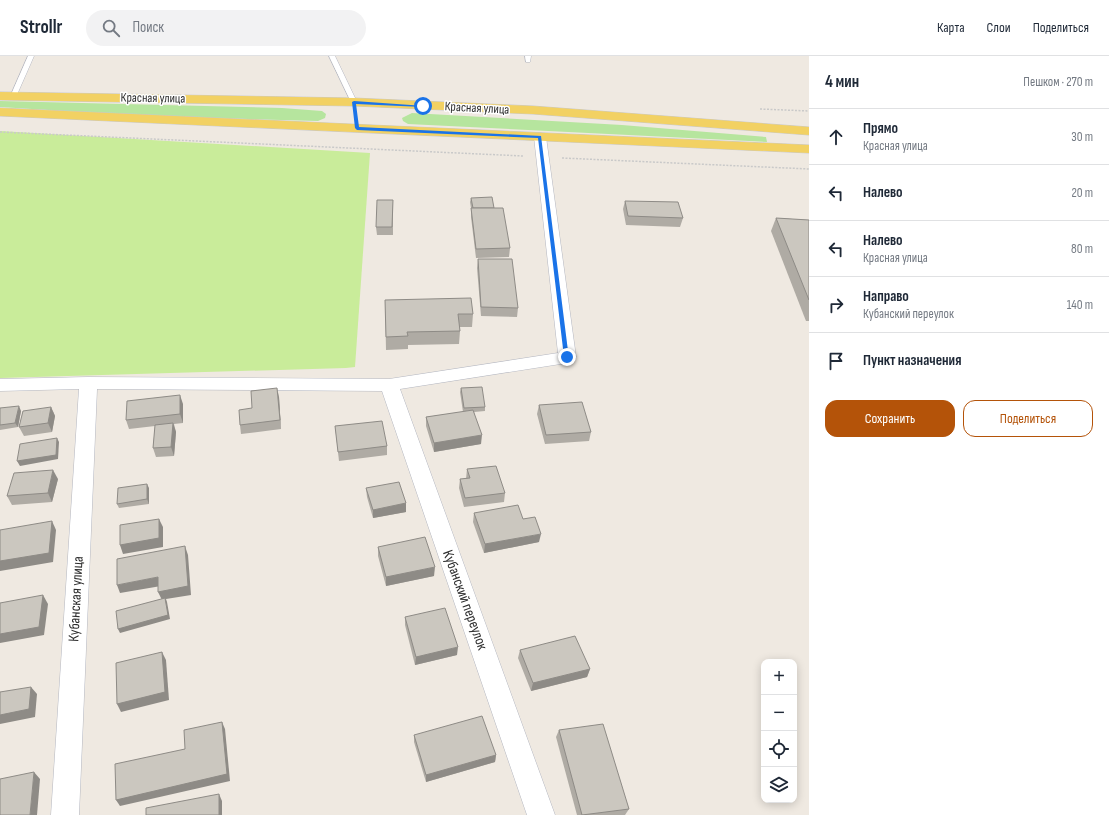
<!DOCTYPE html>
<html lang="ru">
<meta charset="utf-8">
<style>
:root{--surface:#fff;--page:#f2f2f3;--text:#1f2937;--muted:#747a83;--line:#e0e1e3;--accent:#b45309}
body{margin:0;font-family:"Sofia Sans Condensed",sans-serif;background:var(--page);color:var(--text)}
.controls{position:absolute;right:12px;bottom:12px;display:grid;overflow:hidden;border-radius:8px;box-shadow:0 2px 10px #0003}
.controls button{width:36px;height:36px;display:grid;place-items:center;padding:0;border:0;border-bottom:1px solid var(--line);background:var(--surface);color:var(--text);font:20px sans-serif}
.stop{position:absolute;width:12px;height:12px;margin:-9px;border:3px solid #1a73e8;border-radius:50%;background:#fff}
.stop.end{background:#1a73e8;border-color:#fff;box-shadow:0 1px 4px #0008}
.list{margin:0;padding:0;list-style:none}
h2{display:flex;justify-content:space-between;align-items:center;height:52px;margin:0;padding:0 16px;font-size:17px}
h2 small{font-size:13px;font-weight:400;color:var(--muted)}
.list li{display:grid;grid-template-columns:26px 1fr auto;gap:12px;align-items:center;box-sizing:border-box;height:56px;padding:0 16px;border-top:1px solid var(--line)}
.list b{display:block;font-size:15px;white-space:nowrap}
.list p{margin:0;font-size:13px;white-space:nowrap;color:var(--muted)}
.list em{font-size:13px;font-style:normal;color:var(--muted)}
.actions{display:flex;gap:8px;padding:12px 16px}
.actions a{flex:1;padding:9px 0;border:1px solid var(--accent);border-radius:12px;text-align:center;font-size:14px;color:var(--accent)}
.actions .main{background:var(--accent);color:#fff}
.icon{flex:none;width:22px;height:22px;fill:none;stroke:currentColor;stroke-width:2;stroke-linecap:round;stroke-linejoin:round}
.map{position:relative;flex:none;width:809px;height:759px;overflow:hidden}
header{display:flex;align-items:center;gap:24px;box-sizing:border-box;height:56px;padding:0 20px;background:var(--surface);border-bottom:1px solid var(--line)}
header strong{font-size:19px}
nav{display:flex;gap:22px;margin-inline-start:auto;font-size:14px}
.search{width:280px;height:36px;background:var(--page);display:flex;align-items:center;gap:10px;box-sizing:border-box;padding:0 14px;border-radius:22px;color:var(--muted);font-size:15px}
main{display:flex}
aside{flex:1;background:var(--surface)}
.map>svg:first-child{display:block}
.green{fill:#b6e59e}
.pitch{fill:#c9ec9a}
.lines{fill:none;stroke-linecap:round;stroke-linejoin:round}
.lane-casing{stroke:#b4b7c1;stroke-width:1}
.street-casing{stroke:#b4b7c1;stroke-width:1}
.primary-casing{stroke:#c9c9c9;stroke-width:1}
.path{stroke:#c9c9c9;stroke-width:1.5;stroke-dasharray:2 1.5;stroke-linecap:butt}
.lane{fill:#fff;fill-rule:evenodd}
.street{fill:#fff;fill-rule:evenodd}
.primary{fill:#f2d163;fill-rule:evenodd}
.wall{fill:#afaba4}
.shaded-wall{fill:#8e8b86}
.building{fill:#cbc7bf;stroke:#8e8b86}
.route{fill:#1a73e8}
.labels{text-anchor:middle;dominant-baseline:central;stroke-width:3;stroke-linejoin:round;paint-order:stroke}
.far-street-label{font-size:13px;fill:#2e2e2e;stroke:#fff}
.street-label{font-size:15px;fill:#2e2e2e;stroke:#fff}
</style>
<header>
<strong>Strollr</strong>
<div class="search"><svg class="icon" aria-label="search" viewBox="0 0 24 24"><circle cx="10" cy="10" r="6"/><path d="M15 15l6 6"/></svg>Поиск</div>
<nav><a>Карта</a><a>Слои</a><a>Поделиться</a></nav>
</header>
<main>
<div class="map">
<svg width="809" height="759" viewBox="0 0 809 759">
<rect width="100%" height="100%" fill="#efe9e1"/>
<g class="green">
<path d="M0 45 282 52 322 55 326 58 325 62 318 65 143 60 0 51Z"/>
<path d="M412 57 622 69 766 81 767 86 408 68 403 65 402 62Z"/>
</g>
<path class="pitch" d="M0 75 370 97 355 311 346 312 0 322Z"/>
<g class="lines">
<g class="lane-casing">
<g id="lane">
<path d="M28 0H34L16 41 11 42 10 41Z"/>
<path d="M329 0H335L357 46 356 47 351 46Z"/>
<path d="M525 0H531L530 6H526Z"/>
</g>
</g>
<g class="street-casing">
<path id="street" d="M540 77 544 78 546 81 576 301 573 305 567 307 400 333 555 759H527L382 335 97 333 79 759H51L79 333 0 335V323L88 321 389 323 558 297 534 81 536 78Z"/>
</g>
<g class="primary-casing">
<g id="primary">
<path d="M0 36 354 42 533 50 809 71V79L533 58 354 50 0 44Z"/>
<path d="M0 52 809 89V97L0 60Z"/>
</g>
</g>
<g class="path">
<path d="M760 53 809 55"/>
<path d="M0 76 523 100"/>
<path d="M562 102 809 113"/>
</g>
<use href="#lane" class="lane"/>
<use href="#street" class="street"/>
<use href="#primary" class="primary"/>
</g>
<g class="wall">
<path d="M471 142 494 152 510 192 509 201 476 202 471 161V152L470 146Z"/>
<path d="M393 144V179H377L376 171Z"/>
<path d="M625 145 683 162 680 171 626 169 623 153Z"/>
<path d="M776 162 809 164V265H806L771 175Z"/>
<path d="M478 203 518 252 517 261 481 260 477 212Z"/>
<path d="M385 244 473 258 472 271H460V275L459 288 408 289V293L386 294Z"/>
<path d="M461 332 485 351V355L474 356 481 388 434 396 426 370V361L463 356 460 336Z"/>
<path d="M279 341 281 373 241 378 240 369 252 352Z"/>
<path d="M183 348V367L174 368 176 376 174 400 156 401 153 392 155 370 129 373 126 364Z"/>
<path d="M539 349 591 376 589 385 545 388 537 358Z"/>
<path d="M51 351 55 360 52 376 24 380 19 371Z"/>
<path d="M0 352 21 355 18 371 0 374Z"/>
<path d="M335 370 387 390V399L339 405Z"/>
<path d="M467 413 505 437 504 446 464 451 459 432 460 423H466Z"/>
<path d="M58 423 52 446 12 449 7 440Z"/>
<path d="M149 432V448L119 452 117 448Z"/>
<path d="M366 432 406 447V456L373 462 367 441Z"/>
<path d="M474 457 539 486 484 497 473 466Z"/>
<path d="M378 491 434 520 386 530 378 500Z"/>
<path d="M405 561 457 599 415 609 405 569Z"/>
<path d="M520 594 590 613 587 621 531 635 518 602Z"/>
<path d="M559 674 629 753 625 759H577L556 681Z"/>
<path d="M414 679 496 699 495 706 426 726 414 686Z"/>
</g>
<g class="shaded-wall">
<path d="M277 332 279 341 281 373 280 364Z"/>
<path d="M180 339 183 348V367L180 358Z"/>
<path d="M19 350 21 355 18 371 15 367Z"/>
<path d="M51 351 55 360 52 376 48 367Z"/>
<path d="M173 367 176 376 174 400 171 391Z"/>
<path d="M482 379 481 388 434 396V387Z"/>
<path d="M57 382 59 386 58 403 20 410 17 405Z"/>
<path d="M53 414 58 423 52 446 48 437Z"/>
<path d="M147 428 149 432V448L147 443Z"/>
<path d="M406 447V456L373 462V454Z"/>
<path d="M159 463 163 471V491L123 498 120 489Z"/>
<path d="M52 465 56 474 53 506 0 515V505Z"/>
<path d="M541 478 539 486 484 497 485 488Z"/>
<path d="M185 490 188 499 191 539 166 543 167 546 170 563 120 577 118 573 162 544 158 536Z"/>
<path d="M435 511 434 520 386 530V521Z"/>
<path d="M158 521 161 530 120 537 117 529Z"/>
<path d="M43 539 48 548 44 579 0 587V578Z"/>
<path d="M458 591 457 599 415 609 416 601Z"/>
<path d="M162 596 166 604 169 644 121 656 117 648Z"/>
<path d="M590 613 587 621 531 635 533 627Z"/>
<path d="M31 631 37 638 35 661 0 668V659Z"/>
<path d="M222 666 225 673 230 725 120 750 116 744Z"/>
<path d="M496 699 495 706 426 726V719Z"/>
<path d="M34 716 40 723 37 759H30Z"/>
<path d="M219 738 222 745V759H219Z"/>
</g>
<g class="building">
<path d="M492 141 494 152H473L471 142Z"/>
<path d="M377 144H393L392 171H376Z"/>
<path d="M625 145 678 146 683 162 628 160Z"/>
<path d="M471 152H503L510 192 476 193Z"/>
<path d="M776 162 809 164V244Z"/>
<path d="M478 203H512L518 252 481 251Z"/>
<path d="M471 242 473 258H458L460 275 407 276 408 280 386 281 385 244Z"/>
<path d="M482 331 485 351 464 352 461 332Z"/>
<path d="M277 332 280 364 240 369 239 354 252 352 251 335Z"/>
<path d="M180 339V358L126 364 127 345Z"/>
<path d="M582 346 591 376 546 379 539 349Z"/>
<path d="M19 350 15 367 0 369V352Z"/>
<path d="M51 351 48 367 19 371 23 355Z"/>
<path d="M473 354 482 379 434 387 426 361Z"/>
<path d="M382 365 387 390 338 396 335 370Z"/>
<path d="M173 367 171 391 153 392 155 369Z"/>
<path d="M57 382 56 399 17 405 20 388Z"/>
<path d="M496 410 505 437 465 442 460 423 470 422 467 413Z"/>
<path d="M53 414 48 437 7 440 14 417Z"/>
<path d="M399 426 406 447 373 454 366 432Z"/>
<path d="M147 428V443L117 448 118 432Z"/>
<path d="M518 449 523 463 535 461 541 478 485 488 474 457Z"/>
<path d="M159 463V482L120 489V469Z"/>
<path d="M52 465 49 497 0 505V474Z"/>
<path d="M425 481 435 511 386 521 378 491Z"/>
<path d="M185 490 188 530 158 536V521L117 529V503Z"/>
<path d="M43 539 39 571 0 578V547Z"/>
<path d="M165 542 168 559 118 573 116 555Z"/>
<path d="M445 552 458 591 416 601 405 561Z"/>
<path d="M575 580 590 613 533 627 520 594Z"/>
<path d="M162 596 165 636 117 648 116 607Z"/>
<path d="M31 631 29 653 0 659V636Z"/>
<path d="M482 660 496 699 426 719 414 679Z"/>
<path d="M222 666 227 718 116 744 115 708 185 693 184 674Z"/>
<path d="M603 668 629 753 582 759 559 674Z"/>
<path d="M34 716 30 759H0V723Z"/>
<path d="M219 738V759H146V752Z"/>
</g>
<path class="route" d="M354 45 425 50 423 51 356 48 359 71 541 80 569 303 564 301 538 82 357 74 355 72 352 46Z"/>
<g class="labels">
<g class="far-street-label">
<text transform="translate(153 42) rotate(1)">Красная улица</text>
<text transform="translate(477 52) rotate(3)">Красная улица</text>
</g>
<g class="street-label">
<text transform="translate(76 543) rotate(-87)">Кубанская улица</text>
<text transform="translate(465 544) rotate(70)">Кубанский переулок</text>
</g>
</g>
</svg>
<div class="controls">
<button>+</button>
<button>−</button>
<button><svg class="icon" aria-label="locate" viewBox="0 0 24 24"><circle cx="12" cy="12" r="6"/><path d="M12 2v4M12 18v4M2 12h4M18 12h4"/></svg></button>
<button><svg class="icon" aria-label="layers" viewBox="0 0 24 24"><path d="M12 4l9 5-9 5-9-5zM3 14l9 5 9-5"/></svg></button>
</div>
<div class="stop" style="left:423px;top:50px"></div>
<div class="stop end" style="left:567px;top:301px"></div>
</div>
<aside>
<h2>4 мин<small>Пешком · 270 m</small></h2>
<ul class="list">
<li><svg class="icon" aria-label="ahead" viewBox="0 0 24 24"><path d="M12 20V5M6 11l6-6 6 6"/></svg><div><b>Прямо</b><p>Красная улица</p></div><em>30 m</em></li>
<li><svg class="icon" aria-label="left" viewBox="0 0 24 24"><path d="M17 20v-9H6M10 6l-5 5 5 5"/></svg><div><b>Налево</b></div><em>20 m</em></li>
<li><svg class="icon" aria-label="left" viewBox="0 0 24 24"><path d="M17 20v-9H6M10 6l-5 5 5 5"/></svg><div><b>Налево</b><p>Красная улица</p></div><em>80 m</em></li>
<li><svg class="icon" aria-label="right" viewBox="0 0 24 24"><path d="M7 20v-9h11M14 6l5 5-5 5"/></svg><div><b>Направо</b><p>Кубанский переулок</p></div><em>140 m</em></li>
<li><svg class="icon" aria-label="arrive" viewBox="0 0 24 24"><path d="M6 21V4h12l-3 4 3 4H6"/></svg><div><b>Пункт назначения</b></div></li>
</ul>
<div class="actions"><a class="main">Сохранить</a><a>Поделиться</a></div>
</aside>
</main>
